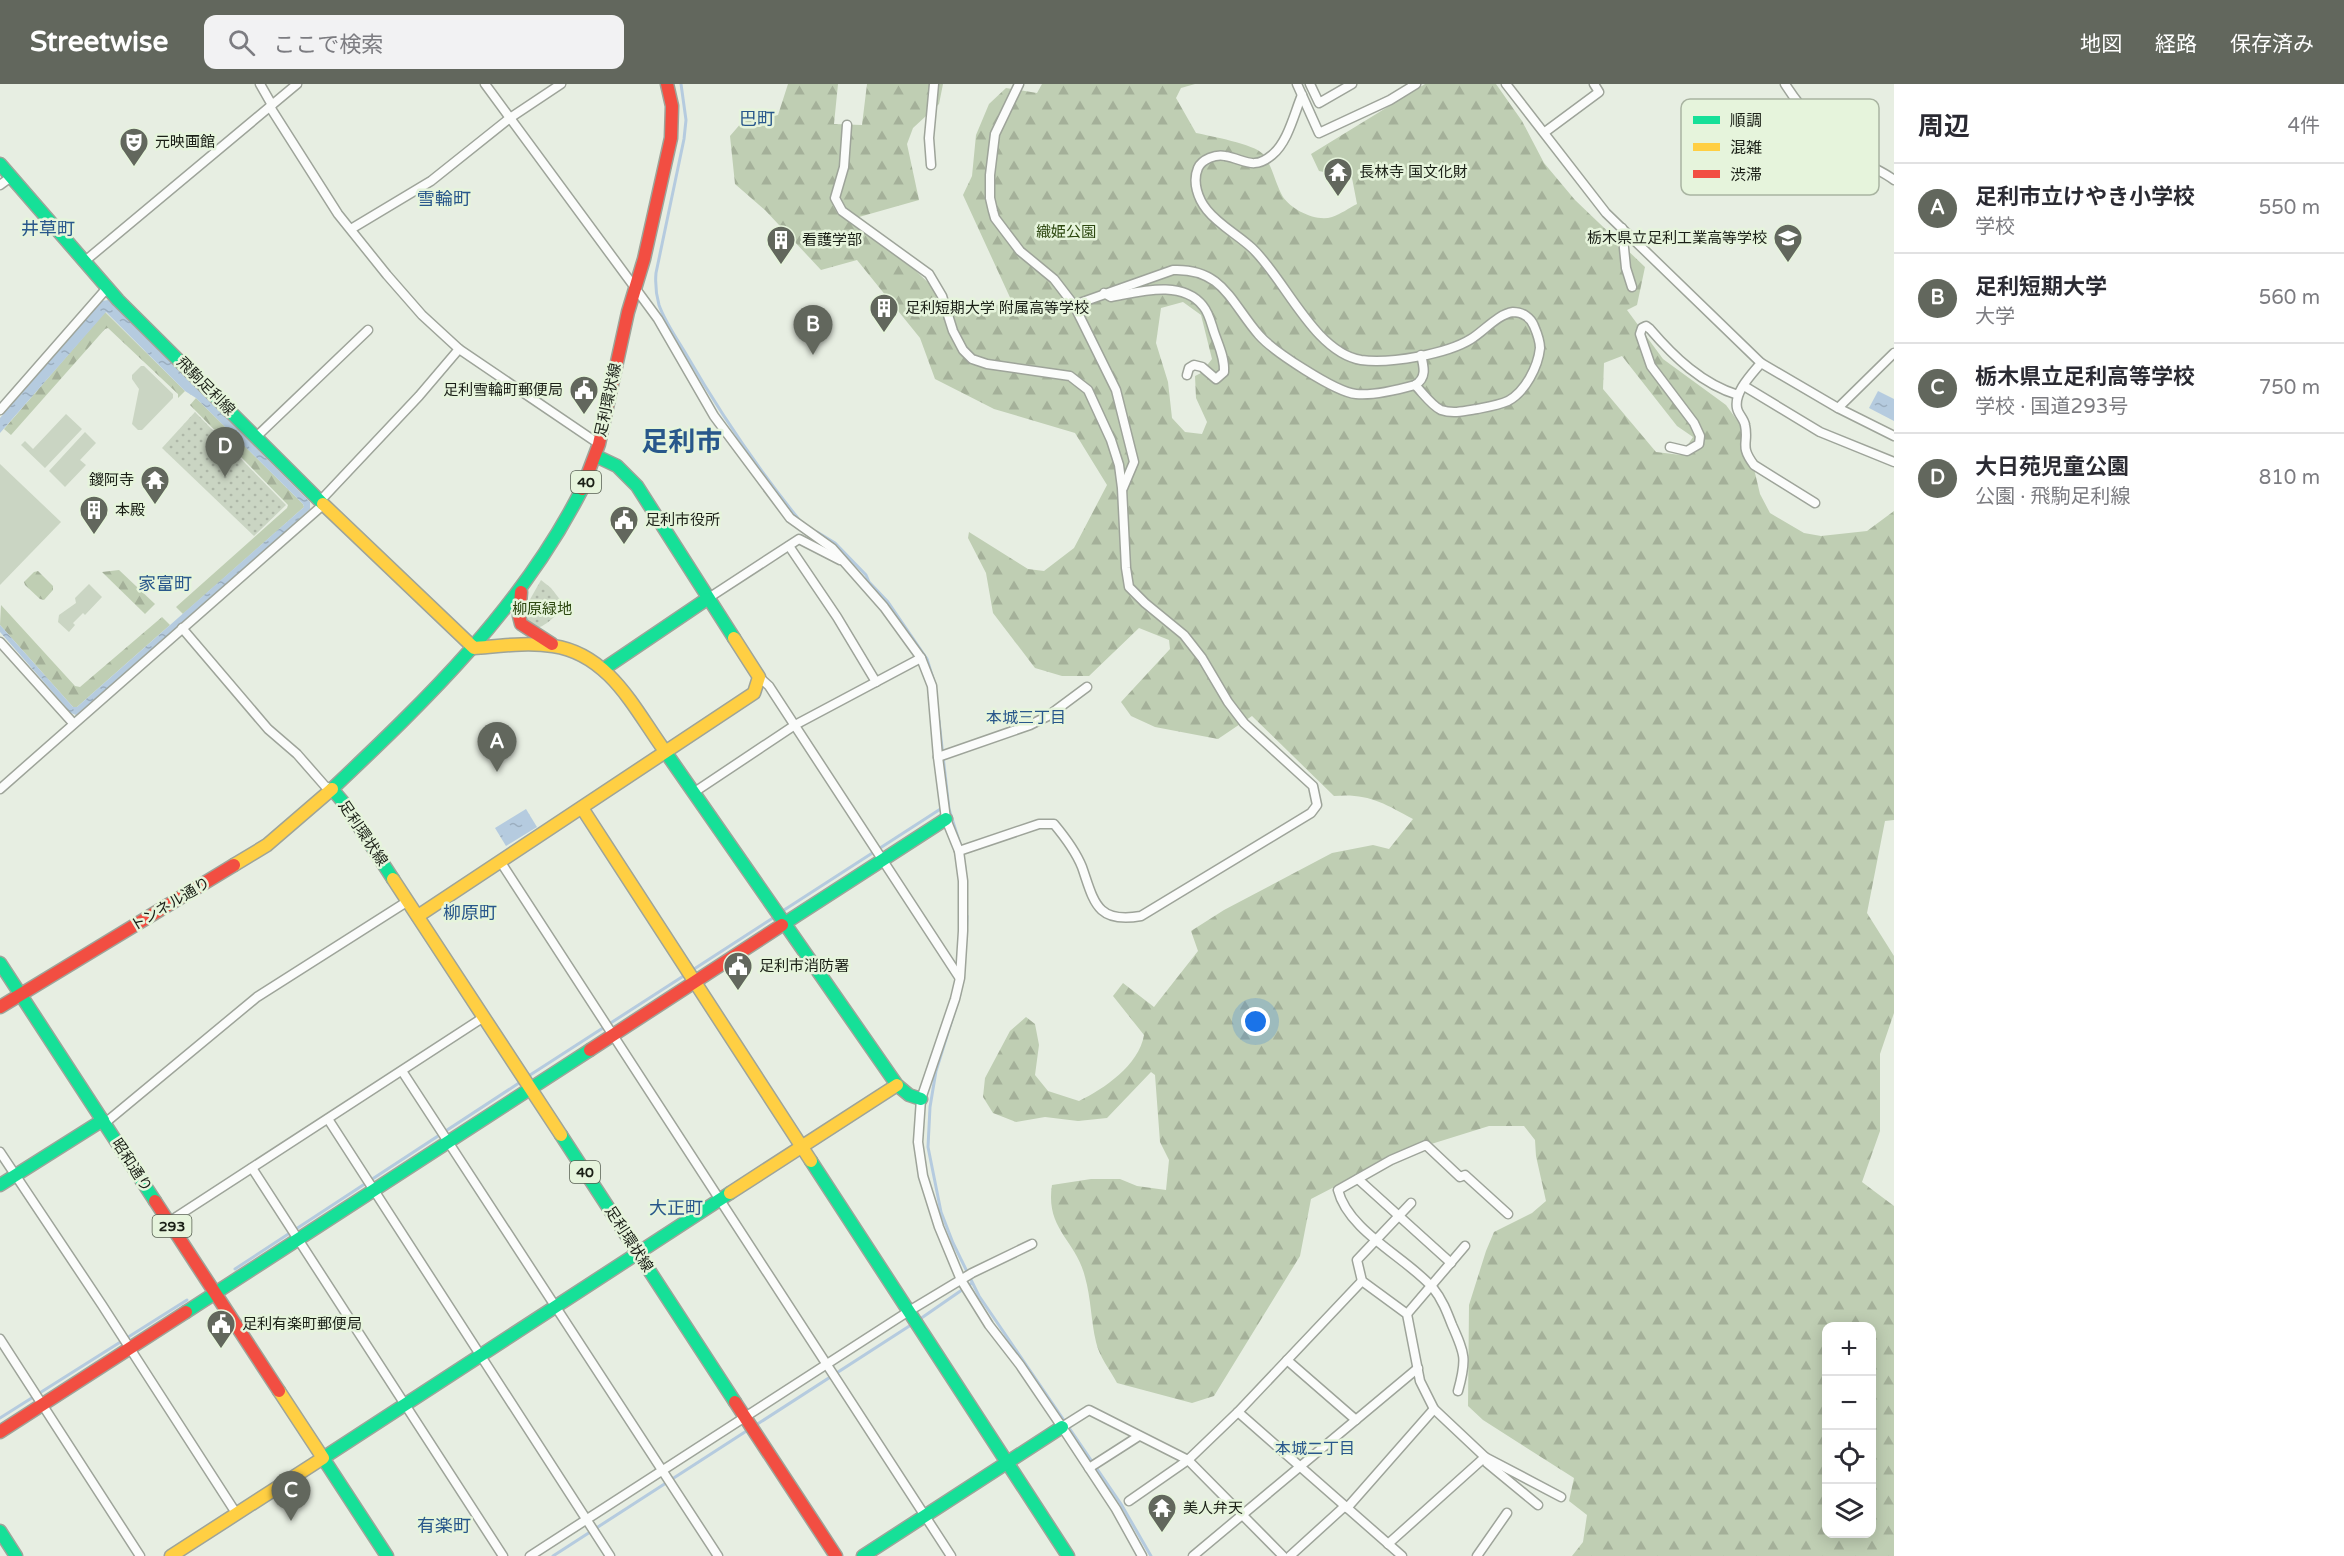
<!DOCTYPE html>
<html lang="ja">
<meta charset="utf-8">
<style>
:root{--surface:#fff;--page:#f2f2f3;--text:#2b2b33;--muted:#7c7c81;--line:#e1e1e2;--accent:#62675d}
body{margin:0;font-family:"Varela Round","Noto Sans JP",sans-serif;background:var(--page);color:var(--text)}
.controls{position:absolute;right:18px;bottom:18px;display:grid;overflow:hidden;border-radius:12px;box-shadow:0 3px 15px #0003}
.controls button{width:54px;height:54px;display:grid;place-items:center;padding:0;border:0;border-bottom:2px solid var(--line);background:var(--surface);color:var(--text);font:30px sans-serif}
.you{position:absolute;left:1256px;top:938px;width:21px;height:21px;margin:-15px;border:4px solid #fff;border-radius:50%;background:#1a73e8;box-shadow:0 0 0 9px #1a73e833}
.badge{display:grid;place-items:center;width:39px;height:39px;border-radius:50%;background:var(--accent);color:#fff;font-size:20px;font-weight:700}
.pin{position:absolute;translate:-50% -50px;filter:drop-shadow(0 2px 3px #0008)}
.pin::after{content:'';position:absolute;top:32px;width:21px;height:18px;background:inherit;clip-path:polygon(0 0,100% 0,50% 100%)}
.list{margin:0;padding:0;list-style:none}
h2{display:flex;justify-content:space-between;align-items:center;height:78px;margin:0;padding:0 24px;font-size:26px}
h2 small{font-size:20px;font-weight:400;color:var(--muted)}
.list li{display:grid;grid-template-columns:39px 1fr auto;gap:18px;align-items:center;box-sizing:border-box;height:90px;padding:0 24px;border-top:2px solid var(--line)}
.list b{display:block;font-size:22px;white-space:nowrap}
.list p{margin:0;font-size:20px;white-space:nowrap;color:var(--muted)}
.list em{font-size:20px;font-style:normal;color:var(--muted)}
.icon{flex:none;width:33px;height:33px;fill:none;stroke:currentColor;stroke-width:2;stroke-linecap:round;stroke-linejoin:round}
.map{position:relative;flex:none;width:1894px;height:1472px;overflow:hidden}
header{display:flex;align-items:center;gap:36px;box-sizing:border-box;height:84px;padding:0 30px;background:var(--accent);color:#fff}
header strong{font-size:28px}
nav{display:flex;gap:33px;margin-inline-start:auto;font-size:21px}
.search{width:420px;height:54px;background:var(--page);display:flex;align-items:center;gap:15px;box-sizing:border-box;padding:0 21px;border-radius:12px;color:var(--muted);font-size:22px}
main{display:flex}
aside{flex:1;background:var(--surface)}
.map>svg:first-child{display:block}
.grass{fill:url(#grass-dots)}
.forest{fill:url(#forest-firs);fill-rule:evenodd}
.garden{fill:#cad5c3}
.water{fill:url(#water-ripples)}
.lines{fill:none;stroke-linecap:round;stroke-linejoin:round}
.stream{stroke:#b5cbdf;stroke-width:3}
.street-casing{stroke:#9ea49a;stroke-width:11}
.fast-casing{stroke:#9ea49a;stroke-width:15}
.slow-casing{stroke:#9ea49a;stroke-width:15}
.jam-casing{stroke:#9ea49a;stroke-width:15}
.street{stroke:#fbfcfb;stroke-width:8}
.fast{stroke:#16e098;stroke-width:12}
.slow{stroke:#ffcf43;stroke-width:12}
.jam{stroke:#f24e42;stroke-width:12}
.labels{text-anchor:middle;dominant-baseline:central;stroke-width:5;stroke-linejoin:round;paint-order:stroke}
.shield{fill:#e6f4dc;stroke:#575f51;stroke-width:1.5}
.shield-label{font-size:14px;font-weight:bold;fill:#1a1f16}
.poi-label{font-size:15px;fill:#1a1f16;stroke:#e6f4dc;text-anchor:start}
.park-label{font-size:15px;fill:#2d4810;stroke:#e6f4dc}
.street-label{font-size:15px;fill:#1a1f16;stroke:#e6f4dc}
.neighbourhood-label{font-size:16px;fill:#28578b;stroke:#e6f4dc}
.quarter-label{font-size:18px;fill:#28578b;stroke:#e6f4dc}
.town-label{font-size:27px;font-weight:bold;fill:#28578b;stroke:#e6f4dc}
.key{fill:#e6f4dc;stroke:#a9b4a1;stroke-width:1.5}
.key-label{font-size:16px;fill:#1a1f16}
</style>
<header>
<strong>Streetwise</strong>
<div class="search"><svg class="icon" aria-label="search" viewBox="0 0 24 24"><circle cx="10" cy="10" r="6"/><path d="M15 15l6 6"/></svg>ここで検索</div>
<nav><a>地図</a><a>経路</a><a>保存済み</a></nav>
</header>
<main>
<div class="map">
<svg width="1894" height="1472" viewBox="0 0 1894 1472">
<defs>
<pattern id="grass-dots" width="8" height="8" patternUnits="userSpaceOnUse" patternTransform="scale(1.5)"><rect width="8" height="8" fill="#cad5c3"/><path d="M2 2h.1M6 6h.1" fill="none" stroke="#adb6a7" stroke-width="1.8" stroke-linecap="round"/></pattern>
<pattern id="forest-firs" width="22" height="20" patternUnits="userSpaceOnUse" patternTransform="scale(1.5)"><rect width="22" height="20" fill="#bfceb3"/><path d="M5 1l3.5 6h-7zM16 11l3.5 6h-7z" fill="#a4b099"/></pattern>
<pattern id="water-ripples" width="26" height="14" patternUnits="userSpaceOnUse" patternTransform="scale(1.5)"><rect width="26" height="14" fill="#b5cbdf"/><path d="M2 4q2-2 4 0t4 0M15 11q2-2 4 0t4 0" fill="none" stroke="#9baebf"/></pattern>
</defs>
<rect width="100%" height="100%" fill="#e7eee2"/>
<g class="grass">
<path d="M195 328 286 421 254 452 162 364Z"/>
<path d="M541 496 551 504 565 522C553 535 527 562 524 526Z"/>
</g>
<g class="forest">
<path d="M788 0H838L834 40 862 41 867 0H943L939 20 913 44 907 60 919 116 859 133 954 223 1013 220 963 111 972 92 976 51 989 20 1006 4 1037 9 1042 0H1195L1181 4 1176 14 1196 49C1210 52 1254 60 1263 70 1273 83 1275 99 1283 113 1292 126 1316 138 1332 133 1341 130 1349 124 1357 120L1352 94 1319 87 1311 70 1425 0H1496L1522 37 1544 79 1575 116 1645 183 1637 221 1627 226 1663 275 1726 321 1745 347 1760 410 1770 429 1804 449 1821 452 1867 447 1894 427V736L1885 737 1867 829 1894 872V929L1880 970V1047L1862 1098 1894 1122V1472H1572L1583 1458 1587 1431 1569 1417 1574 1394 1483 1336 1468 1322 1469 1221 1486 1167 1494 1148 1532 1129 1546 1117 1536 1072 1535 1056 1524 1042H1489L1396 1071 1311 1115 1300 1172 1214 1312 1192 1319 1117 1299C1110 1286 1099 1272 1096 1258 1091 1237 1091 1214 1085 1193 1076 1156 1045 1145 1052 1101L1091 1095H1120L1137 1102 1166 1106 1169 1076 1160 1058 1155 991 1151 988 1107 1034 1078 1037 1045 1033 1016 1038 993 1029 983 1013 985 994 1010 947 1026 933 1035 940 1039 961 1035 991 1048 1007 1079 1017C1104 1005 1139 981 1144 951L1113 912 1123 899 1154 923 1198 867 1191 847 1224 826 1332 769 1373 761 1389 765 1413 735C1384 719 1367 709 1334 712L1252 632 1218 655 1155 643 1131 632 1121 618 1170 565 1169 556 1139 544 1089 592H1062L1035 584 993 529 986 489 968 454 969 448 1028 485 1044 487 1074 464 1107 401 1075 349 994 325 935 295 920 254 857 176 821 186 765 126 735 100 730 52 742 38 778 31ZM1183 218 1201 231 1212 275 1201 289 1195 292 1196 314 1207 338 1202 350 1185 348 1172 334 1168 298 1156 259 1161 224ZM1622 272 1677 342 1693 353 1681 371 1656 368 1603 305 1604 279ZM1826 1242H1872V1450H1826Z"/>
<path d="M105 228 185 307 178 314V310L108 244 105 245 11 351 4 345Z"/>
<path d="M196 314 303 420 304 423 183 530 176 523 287 424 288 421 190 321Z"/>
<path d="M119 486 155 520 145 530 102 488Z"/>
<path d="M38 487 53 502V506L44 516 40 515 25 501 24 498 34 488Z"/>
<path d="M1 521 75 602 80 603 162 533 170 541 77 623H73L0 541Z"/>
</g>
<g class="garden">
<path d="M141 282H144L173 310V314L142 346H138L132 340 139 305 132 295V291Z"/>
<path d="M66 330 82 345 45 384 21 361 25 357 33 365Z"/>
<path d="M85 348 96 359 80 376 86 381 65 403 49 387Z"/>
<path d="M0 380 61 438 0 501Z"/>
<path d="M89 500 102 513 85 531 83 529 73 539 75 541 69 548 58 538 59 531 76 519 75 514Z"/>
</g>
<g class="water">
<path d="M108 216 310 418V425L194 530 76 631 71 629 0 548V541L73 623H77L304 423 303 420 196 314 185 307 106 228 0 349V334L102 217Z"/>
<path d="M1878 307 1894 315V337L1869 324Z"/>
<path d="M526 725 537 743 506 762 495 744Z"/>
</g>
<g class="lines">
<g class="stream">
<path d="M681 0 686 36 684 55 656 189C655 200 656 210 659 221 665 238 677 255 686 270 720 329 758 385 801 438"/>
<path d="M817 448 835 459 866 491 869 498 888 518 927 575 935 601"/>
<path d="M939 637 949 725 960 760"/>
<path d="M962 767 965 784"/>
<path d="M781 828 942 724"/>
<path d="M966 856 967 832"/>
<path d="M691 887 776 832"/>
<path d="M960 910 936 987 930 1023 928 1063 941 1128 953 1159 979 1212 1121 1420 1151 1472"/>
<path d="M527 993 685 891"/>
<path d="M235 1185 522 997"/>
<path d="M920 1235 972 1199"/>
<path d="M0 1334 187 1216"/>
<path d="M756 1341 914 1239"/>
<path d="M553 1472 748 1346"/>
</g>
<g class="street-casing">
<g id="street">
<path d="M260 0 272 21"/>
<path d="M485 0 658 235 714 332 790 434 832 464 884 523 921 574 932 602 938 673 946 735 959 767 963 797V847L960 894 955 915 921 1015 918 1058 923 1092 939 1143 961 1196 989 1241 1020 1281 1062 1343 1116 1425 1142 1472"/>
<path d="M1019 0 995 50 990 91V114L993 127 995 134 1020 167 1054 195 1074 221 1116 306 1134 378 1123 404"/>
<path d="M1297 0 1319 49 1390 16 1416 0"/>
<path d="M1310 0 1319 19 1352 0"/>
<path d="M1506 0 1606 129 1761 279 1838 324 1894 352"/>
<path d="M1785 0C1804 30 1832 57 1862 77 1872 84 1884 88 1894 96"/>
<path d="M1302 11C1294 30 1288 58 1272 71 1253 87 1244 75 1225 72 1216 70 1202 75 1198 84 1192 98 1198 115 1207 126 1219 141 1238 151 1252 164 1285 195 1314 268 1361 276 1390 280 1447 270 1471 255 1484 247 1498 230 1513 228 1523 228 1531 234 1534 242 1537 249 1540 257 1540 264 1538 283 1525 308 1508 317 1499 321 1487 323 1477 325 1465 327 1453 330 1441 326 1431 321 1423 309 1415 301"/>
<path d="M270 23 338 130 387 191 422 231 459 265 599 360"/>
<path d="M847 41 844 83 835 114 842 127 929 190 942 212 953 247 963 266 972 275 987 280 1070 292 1088 306 1111 356 1119 381 1122 404 1126 484 1129 503 1145 519 1184 551 1202 574 1228 618 1244 639 1313 702 1317 721 1311 729 1141 832C1096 840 1094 817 1082 783 1076 768 1064 752 1054 740H1039L959 767"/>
<path d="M1545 48 1599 8 1594 0"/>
<path d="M931 81 929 54 934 0"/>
<path d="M0 101 11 93"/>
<path d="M1622 144 1626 184 1632 203"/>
<path d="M351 145 431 97 510 34 561 0"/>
<path d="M85 177 297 0"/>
<path d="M1104 209 1111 213C1139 208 1182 195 1203 222 1209 229 1211 239 1214 248 1218 260 1225 274 1224 288L1216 295 1202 283 1194 281 1189 284 1187 291"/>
<path d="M1074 221 1173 186C1223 184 1231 219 1259 251 1273 267 1335 308 1356 310 1374 312 1397 306 1415 301 1427 294 1424 283 1421 271"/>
<path d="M1761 279C1751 291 1734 308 1737 324 1738 330 1744 335 1745 341 1749 360 1739 361 1754 381L1815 419"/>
<path d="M1744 302 1820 348 1894 378"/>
<path d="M1838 324 1894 269"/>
<path d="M0 326 107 204"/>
<path d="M256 353 368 246"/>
<path d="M1670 363 1687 367 1699 360 1700 352 1694 339 1651 282 1640 250 1642 244 1646 242 1650 245C1674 273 1702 300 1738 311"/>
<path d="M320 417 419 312 459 265"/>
<path d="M789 462 837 533 876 598"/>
<path d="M707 515 799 455 840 476"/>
<path d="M182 544 268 645 297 670 325 702 332 705"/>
<path d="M0 558 73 639"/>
<path d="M759 593 769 602 959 893"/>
<path d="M938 673 1030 641 1048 632 1087 603"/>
<path d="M0 705 324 420"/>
<path d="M693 709 795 641 921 574"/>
<path d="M500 777 951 1472"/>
<path d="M402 987 718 1472"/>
<path d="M328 1035 610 1472"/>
<path d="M105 1039 257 913 408 817"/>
<path d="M0 1068 102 1221 236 1429"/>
<path d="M252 1084 503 1472"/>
<path d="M1358 1095 1451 1179"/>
<path d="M1411 1119 1357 1176 1362 1197 1407 1230 1420 1297 1434 1325 1485 1373 1487 1379 1538 1421"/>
<path d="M170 1137 484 933"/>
<path d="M1407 1230 1465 1162"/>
<path d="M0 1255 140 1472"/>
<path d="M1287 1276 1356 1336"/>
<path d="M1458 1307C1467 1275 1465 1270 1452 1241 1447 1228 1442 1215 1433 1204 1407 1174 1348 1147 1338 1106L1391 1076 1426 1061 1460 1093 1465 1091 1508 1130"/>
<path d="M1238 1328 1402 1472"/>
<path d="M1062 1343 1089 1326 1188 1376 1283 1472"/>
<path d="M1089 1384 1139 1352"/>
<path d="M1129 1417 1188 1376 1238 1328 1362 1197"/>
<path d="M1347 1424 1434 1325"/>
<path d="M1388 1460 1485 1373 1561 1413"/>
<path d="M530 1472 909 1227 972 1189 1032 1160"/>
<path d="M1193 1472 1418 1284"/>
<path d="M1290 1472 1345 1422"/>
<path d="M1477 1472 1507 1429"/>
</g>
</g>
<g class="fast-casing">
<g id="fast">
<path d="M0 80 118 216 323 420"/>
<path d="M596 372 617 382 637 402 734 554"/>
<path d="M605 584 707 515"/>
<path d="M662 663 897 1001 909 1011 921 1015"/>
<path d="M393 795 343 718 332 705C427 615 522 524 582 405"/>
<path d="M782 841 946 735"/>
<path d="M0 879 155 1117"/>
<path d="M561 1051 735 1318"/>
<path d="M811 1077 1068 1472"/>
<path d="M0 1101 103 1036"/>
<path d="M186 1228 590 966"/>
<path d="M0 1447 16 1472"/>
<path d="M387 1472 323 1374 730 1109"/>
<path d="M863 1472 1062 1343"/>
</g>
</g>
<g class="slow-casing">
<g id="slow">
<path d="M323 420 474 564C500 562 527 558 553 562 608 570 633 622 662 663"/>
<path d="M582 724 811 1077"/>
<path d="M234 781 267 761 332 705"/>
<path d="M393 795 561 1051"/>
<path d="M418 832 754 609 759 593 734 554"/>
<path d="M730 1109 897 1001"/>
<path d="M171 1472 323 1374 279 1307"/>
</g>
</g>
<g class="jam-casing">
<g id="jam">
<path d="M582 405 599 360 628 228 644 175 671 54 672 22 667 0"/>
<path d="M521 508 519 532 521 540 552 560"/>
<path d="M0 923 234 781"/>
<path d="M590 966 782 841"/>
<path d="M155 1117 279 1307"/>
<path d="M735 1318 836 1472"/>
<path d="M0 1348 186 1228"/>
</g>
</g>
<use href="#street" class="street"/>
<use href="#fast" class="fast"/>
<use href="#slow" class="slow"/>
<use href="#jam" class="jam"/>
</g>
<defs>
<g id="theatre-pin" transform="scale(1.5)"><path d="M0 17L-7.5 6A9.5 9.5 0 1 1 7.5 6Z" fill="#62675d" stroke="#e6f4dc"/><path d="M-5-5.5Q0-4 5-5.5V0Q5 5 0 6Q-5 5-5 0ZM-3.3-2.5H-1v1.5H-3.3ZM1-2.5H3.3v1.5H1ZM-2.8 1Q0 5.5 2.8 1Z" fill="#fff"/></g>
<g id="temple-pin" transform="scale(1.5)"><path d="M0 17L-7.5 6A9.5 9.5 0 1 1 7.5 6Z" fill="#62675d" stroke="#e6f4dc"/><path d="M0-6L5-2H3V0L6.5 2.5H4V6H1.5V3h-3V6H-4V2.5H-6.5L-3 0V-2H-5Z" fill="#fff"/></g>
<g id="school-pin" transform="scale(1.5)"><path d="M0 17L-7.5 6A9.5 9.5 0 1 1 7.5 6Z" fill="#62675d" stroke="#e6f4dc"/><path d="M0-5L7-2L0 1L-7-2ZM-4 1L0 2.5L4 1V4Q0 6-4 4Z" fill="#fff"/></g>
<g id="building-pin" transform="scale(1.5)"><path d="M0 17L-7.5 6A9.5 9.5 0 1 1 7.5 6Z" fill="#62675d" stroke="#e6f4dc"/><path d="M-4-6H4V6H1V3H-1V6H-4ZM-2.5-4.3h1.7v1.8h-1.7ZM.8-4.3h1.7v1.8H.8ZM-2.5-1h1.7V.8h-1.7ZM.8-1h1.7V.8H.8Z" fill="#fff"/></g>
<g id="civic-pin" transform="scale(1.5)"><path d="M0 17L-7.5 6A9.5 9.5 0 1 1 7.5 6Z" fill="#62675d" stroke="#e6f4dc"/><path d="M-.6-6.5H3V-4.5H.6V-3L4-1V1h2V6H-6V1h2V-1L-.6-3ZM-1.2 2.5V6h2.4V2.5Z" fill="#fff"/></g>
</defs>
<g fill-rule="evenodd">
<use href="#theatre-pin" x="134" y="58"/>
<use href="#temple-pin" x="1338" y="88"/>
<use href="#school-pin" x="1788" y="154"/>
<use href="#building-pin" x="781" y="156"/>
<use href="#building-pin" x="884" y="224"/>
<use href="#civic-pin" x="584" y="306"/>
<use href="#temple-pin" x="155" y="396"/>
<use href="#building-pin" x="94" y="426"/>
<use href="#civic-pin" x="624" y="436"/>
<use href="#civic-pin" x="738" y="882"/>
<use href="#civic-pin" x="221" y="1240"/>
<use href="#temple-pin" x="1162" y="1424"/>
</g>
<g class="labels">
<g class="shield">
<rect x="571" y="387" width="30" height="22" rx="4.5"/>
<rect x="570" y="1077" width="30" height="22" rx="4.5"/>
<rect x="152.5" y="1131" width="39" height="22" rx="4.5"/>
</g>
<g class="shield-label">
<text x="586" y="398">40</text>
<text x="585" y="1088">40</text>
<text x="172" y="1142">293</text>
</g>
<g class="poi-label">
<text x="155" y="58">元映画館</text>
<text x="1359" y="88">長林寺 国文化財</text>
<text x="1767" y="154" text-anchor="end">栃木県立足利工業高等学校</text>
<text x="802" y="156">看護学部</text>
<text x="905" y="224">足利短期大学 附属高等学校</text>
<text x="563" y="306" text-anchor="end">足利雪輪町郵便局</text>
<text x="134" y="396" text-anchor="end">鑁阿寺</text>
<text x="115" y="426">本殿</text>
<text x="645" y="436">足利市役所</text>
<text x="759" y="882">足利市消防署</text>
<text x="242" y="1240">足利有楽町郵便局</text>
<text x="1183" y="1424">美人弁天</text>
</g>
<g class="park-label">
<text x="1066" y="148">織姫公園</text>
<text x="542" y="525">柳原緑地</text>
</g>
<g class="street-label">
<text transform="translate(206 302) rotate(45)">飛駒足利線</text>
<text transform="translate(608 316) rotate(-78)">足利環状線</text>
<text transform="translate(363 749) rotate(56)">足利環状線</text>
<text transform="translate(170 820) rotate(-31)">トンネル通り</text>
<text transform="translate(132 1081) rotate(57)">昭和通り</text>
<text transform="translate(629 1155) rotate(57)">足利環状線</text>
</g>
<g class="neighbourhood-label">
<text x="1026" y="634">本城三丁目</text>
<text x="1315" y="1365">本城二丁目</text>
</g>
<g class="quarter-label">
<text x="757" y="35">巴町</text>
<text x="444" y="115">雪輪町</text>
<text x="48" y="145">井草町</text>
<text x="165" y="500">家富町</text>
<text x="470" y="829">柳原町</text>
<text x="676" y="1124">大正町</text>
<text x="444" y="1442">有楽町</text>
</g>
<g class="town-label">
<text x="682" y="358">足利市</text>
</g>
</g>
<rect x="1681" y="15" width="198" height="96" rx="9" class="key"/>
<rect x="1693" y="32" width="27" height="8" fill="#16e098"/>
<rect x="1693" y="59" width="27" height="8" fill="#ffcf43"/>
<rect x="1693" y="86" width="27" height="8" fill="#f24e42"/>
<g class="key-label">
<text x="1730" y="42">順調</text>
<text x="1730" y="69">混雑</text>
<text x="1730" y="96">渋滞</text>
</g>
</svg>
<div class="controls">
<button>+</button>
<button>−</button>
<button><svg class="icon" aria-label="locate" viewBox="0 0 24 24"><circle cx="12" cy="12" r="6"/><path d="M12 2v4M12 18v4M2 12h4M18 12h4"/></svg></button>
<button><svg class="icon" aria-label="layers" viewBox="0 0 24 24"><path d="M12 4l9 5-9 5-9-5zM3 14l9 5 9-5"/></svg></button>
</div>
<div class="you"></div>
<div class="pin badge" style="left:497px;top:688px">A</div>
<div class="pin badge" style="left:813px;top:271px">B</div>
<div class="pin badge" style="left:291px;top:1437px">C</div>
<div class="pin badge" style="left:225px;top:393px">D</div>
</div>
<aside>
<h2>周辺<small>4件</small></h2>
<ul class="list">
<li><span class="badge">A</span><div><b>足利市立けやき小学校</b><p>学校</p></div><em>550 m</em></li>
<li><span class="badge">B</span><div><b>足利短期大学</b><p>大学</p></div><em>560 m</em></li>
<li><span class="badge">C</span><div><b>栃木県立足利高等学校</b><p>学校 · 国道293号</p></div><em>750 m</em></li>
<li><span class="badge">D</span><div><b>大日苑児童公園</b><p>公園 · 飛駒足利線</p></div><em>810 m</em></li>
</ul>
</aside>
</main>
